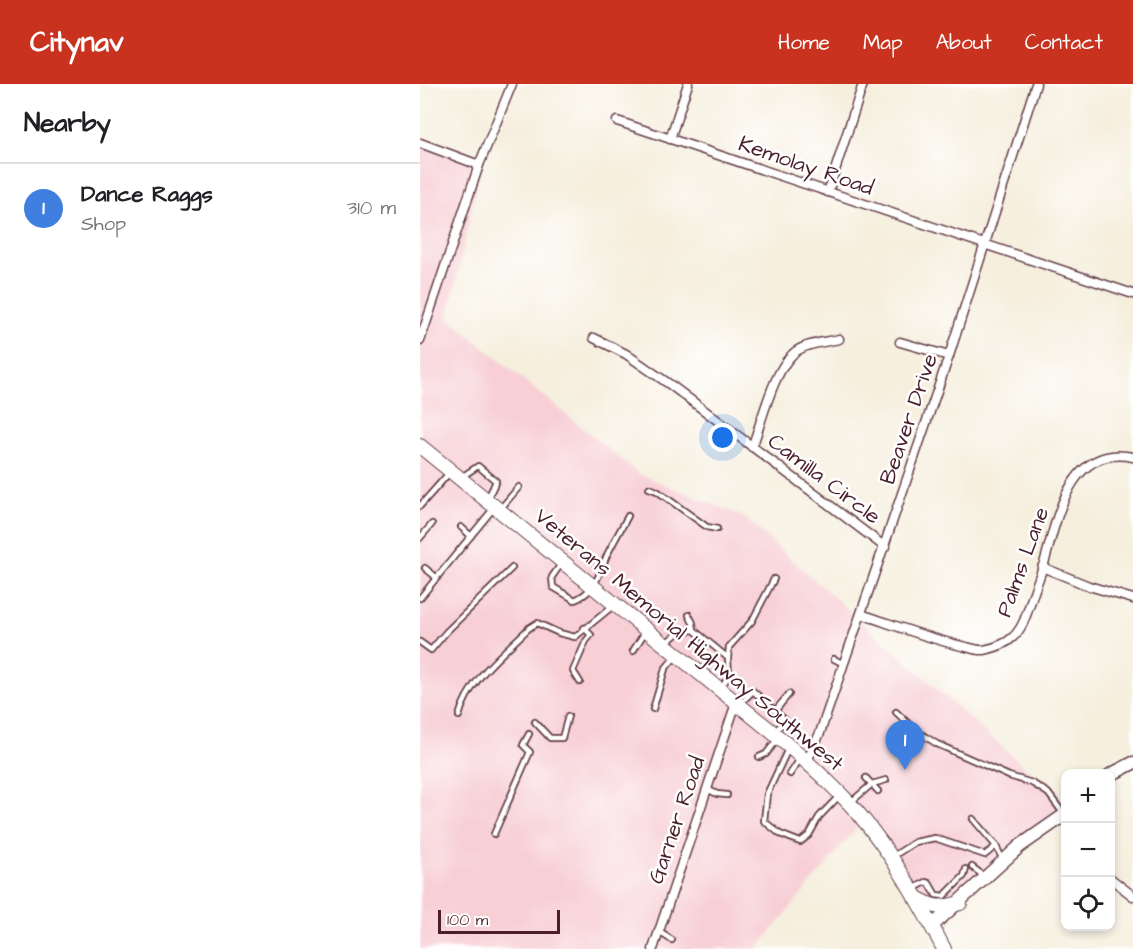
<!DOCTYPE html>
<meta charset="utf-8">
<style>
:root{--surface:#fff;--page:#f6f6f6;--text:#202124;--muted:#757577;--line:#e0e0e0;--accent:#c8321e}
body{margin:0;font-family:"Architects Daughter",sans-serif;background:var(--page);color:var(--text)}
.controls{position:absolute;right:18px;bottom:18px;display:grid;overflow:hidden;border-radius:12px;box-shadow:0 3px 9px #0003}
.controls button{width:54px;height:54px;display:grid;place-items:center;padding:0;border:0;border-bottom:2px solid var(--line);background:var(--surface);color:var(--text);font:30px sans-serif}
.scale{position:absolute;left:18px;bottom:15px;width:122px;box-sizing:border-box;padding-left:6px;border:3px solid #4a1f2b;border-top:0;font-size:16px;line-height:21px;white-space:nowrap;color:#4a1f2b;-webkit-text-stroke:4px #fff;paint-order:stroke}
.you{position:absolute;left:303px;top:354px;width:21px;height:21px;margin:-15px;border:4px solid #fff;border-radius:50%;background:#1a73e8;box-shadow:0 0 0 9px #1a73e833}
.badge{display:grid;place-items:center;width:39px;height:39px;border-radius:50%;background:var(--accent);color:#fff;font-size:20px;font-weight:700}
.pin{position:absolute;translate:-50% -50px;filter:drop-shadow(0 2px 3px #0008)}
.pin::after{content:'';position:absolute;top:32px;width:21px;height:18px;background:inherit;clip-path:polygon(0 0,100% 0,50% 100%)}
.list{margin:0;padding:0;list-style:none}
h2{display:flex;justify-content:space-between;align-items:center;height:78px;margin:0;padding:0 24px;font-size:26px}
h2 small{font-size:20px;font-weight:400;color:var(--muted)}
.list li{display:grid;grid-template-columns:39px 1fr auto;gap:18px;align-items:center;box-sizing:border-box;height:90px;padding:0 24px;border-top:2px solid var(--line)}
.list b{display:block;font-size:22px;white-space:nowrap}
.list p{margin:0;font-size:20px;white-space:nowrap;color:var(--muted)}
.list em{font-size:20px;font-style:normal;color:var(--muted)}
.icon{flex:none;width:33px;height:33px;fill:none;stroke:currentColor;stroke-width:2;stroke-linecap:round;stroke-linejoin:round}
.map{position:relative;flex:none;width:713px;height:865px;overflow:hidden}
header{display:flex;align-items:center;gap:36px;box-sizing:border-box;height:84px;padding:0 30px;background:var(--accent);color:#fff}
header strong{font-size:28px}
nav{display:flex;gap:33px;margin-inline-start:auto;font-size:21px}
main{display:flex}
aside{flex:1;background:var(--surface)}
.map>svg:first-child{display:block}
.built{fill:#f7cfd5}
.lines{fill:none;stroke-linecap:round;stroke-linejoin:round}
.lane-casing{stroke:#643e46;stroke-width:8}
.street-casing{stroke:#643e46;stroke-width:11}
.secondary-casing{stroke:#643e46;stroke-width:15}
.primary-casing{stroke:#643e46;stroke-width:16}
.lane{stroke:#fff;stroke-width:4.5}
.street{stroke:#fff;stroke-width:8}
.secondary{stroke:#fff;stroke-width:12}
.primary{stroke:#fff;stroke-width:14}
.labels{text-anchor:middle;dominant-baseline:central;stroke-width:5;stroke-linejoin:round;paint-order:stroke}
.street-label{font-size:22px;fill:#4a1f2b;stroke:#fff}
</style>
<header>
<strong>Citynav</strong>
<nav><a>Home</a><a>Map</a><a>About</a><a>Contact</a></nav>
</header>
<main>
<aside>
<h2>Nearby<small></small></h2>
<ul class="list">
<li><span class="badge" style="background:#3f7fe0">1</span><div><b>Dance Raggs</b><p>Shop</p></div><em>310 m</em></li>
</ul>
</aside>
<div class="map">
<svg width="713" height="865" viewBox="0 0 713 865">
<rect width="100%" height="100%" fill="#fff"/>
<filter id="ink" filterUnits="userSpaceOnUse"><feTurbulence type="fractalNoise" baseFrequency=".0167" numOctaves="2"/><feDisplacementMap in="SourceGraphic" scale="12" xChannelSelector="R" yChannelSelector="G"/><feConvolveMatrix kernelMatrix="1 2 1 2 8 2 1 2 1" color-interpolation-filters="sRGB"/></filter>
<filter id="wash" filterUnits="userSpaceOnUse"><feTurbulence type="fractalNoise" baseFrequency=".008" numOctaves="4" result="noise"/><feDisplacementMap in="SourceGraphic" scale="24" xChannelSelector="R" yChannelSelector="G"/><feGaussianBlur stdDeviation="1.35" result="paint"/><feColorMatrix in="noise" values="0 0 0 0 0 0 0 0 0 0 0 0 0 0 0 0 0 1.4 0 .05"/><feComposite in="paint" operator="in"/></filter>
<g filter="url(#wash)">
<rect width="100%" height="100%" fill="#f6efde"/>
<path class="built" d="M0 52 63 72 28 234 219 390 324 433 646 720 645 731 511 838 443 736 337 865H0Z"/>
</g>
<g filter="url(#ink)">
<g class="lines">
<g class="lane-casing">
<g id="lane">
<path d="M40 394 58 382 76 397 68 414"/>
<path d="M229 404 237 407 287 443 297 445"/>
<path d="M0 422 30 388"/>
<path d="M81 424 99 403"/>
<path d="M41 443 51 452"/>
<path d="M0 454 12 440"/>
<path d="M141 480 132 493 133 503 155 516C177 506 179 490 187 471 194 457 201 445 208 432"/>
<path d="M5 484 17 494"/>
<path d="M0 514 73 425"/>
<path d="M269 531 273 539 274 546"/>
<path d="M0 558 11 566 27 547 92 484"/>
<path d="M246 559 260 547 274 546 308 574 309 592 301 603"/>
<path d="M213 567 225 548"/>
<path d="M308 574 309 563 332 537 354 495"/>
<path d="M414 575 424 580"/>
<path d="M160 598 153 587 166 557 171 551 164 544"/>
<path d="M321 619 333 607 365 636 355 648"/>
<path d="M233 625 245 585 255 573"/>
<path d="M355 627 369 610"/>
<path d="M476 628 495 646 517 660 589 692 612 699 628 709 643 729"/>
<path d="M39 632C49 595 83 570 109 544L117 539 139 549 155 553 193 522"/>
<path d="M115 638 130 654H142L148 632"/>
<path d="M368 665 347 710 344 737 360 750 380 758 389 751 399 733 419 712"/>
<path d="M339 673 346 670 357 656"/>
<path d="M370 690 380 675"/>
<path d="M446 694 458 707"/>
<path d="M287 705 297 710 307 711"/>
<path d="M431 718 452 700 466 696"/>
<path d="M553 735 576 762 583 776"/>
<path d="M74 750 110 668 103 661 109 650"/>
<path d="M472 773 495 758 515 754 565 771 576 762"/>
<path d="M552 783 564 792"/>
<path d="M493 805 506 798 509 799 516 811 524 812 544 792 546 785"/>
<path d="M239 848 252 856"/>
</g>
</g>
<g class="street-casing">
<g id="street">
<path d="M197 37 713 210"/>
<path d="M250 55 268 0"/>
<path d="M0 59 59 81"/>
<path d="M408 108 443 0"/>
<path d="M174 254 206 270 252 302 465 463"/>
<path d="M0 257 59 81 92 0"/>
<path d="M480 258 529 272"/>
<path d="M332 363C342 338 354 281 378 266 389 259 406 258 419 255"/>
<path d="M622 483 669 502 713 515"/>
<path d="M441 530C474 541 507 554 542 562 548 563 557 567 564 566 574 564 586 560 593 553 603 544 607 529 611 517 616 501 623 485 627 469 639 425 653 361 713 373"/>
<path d="M387 677 400 649 529 272 616 0"/>
<path d="M690 794 713 812"/>
<path d="M233 865 316 619"/>
</g>
</g>
<g class="secondary-casing">
<g id="secondary">
<path d="M690 691 713 679"/>
<path d="M512 842 600 762 646 730"/>
</g>
</g>
<g class="primary-casing">
<g id="primary">
<path d="M0 362 351 647C382 673 412 699 438 729 473 770 499 818 524 865"/>
<path d="M495 813C514 824 519 825 540 819"/>
</g>
</g>
<use href="#lane" class="lane"/>
<use href="#street" class="street"/>
<use href="#secondary" class="secondary"/>
<use href="#primary" class="primary"/>
</g>
</g>
<g class="labels">
<g class="street-label">
<text transform="translate(386 82) rotate(19)">Kemolay Road</text>
<text transform="translate(489 335) rotate(-71)">Beaver Drive</text>
<text transform="translate(404 395) rotate(37)">Camilla Circle</text>
<text transform="translate(603 478) rotate(-70)">Palms Lane</text>
<text transform="translate(269 556) rotate(40)">Veterans Memorial Highway Southwest</text>
<text transform="translate(257 736) rotate(-71)">Garner Road</text>
</g>
</g>
</svg>
<div class="controls">
<button>+</button>
<button>−</button>
<button><svg class="icon" aria-label="locate" viewBox="0 0 24 24"><circle cx="12" cy="12" r="6"/><path d="M12 2v4M12 18v4M2 12h4M18 12h4"/></svg></button>
</div>
<div class="scale">100 m</div>
<div class="you"></div>
<div class="pin badge" style="left:485px;top:686px;background:#3f7fe0">1</div>
</div>
</main>
